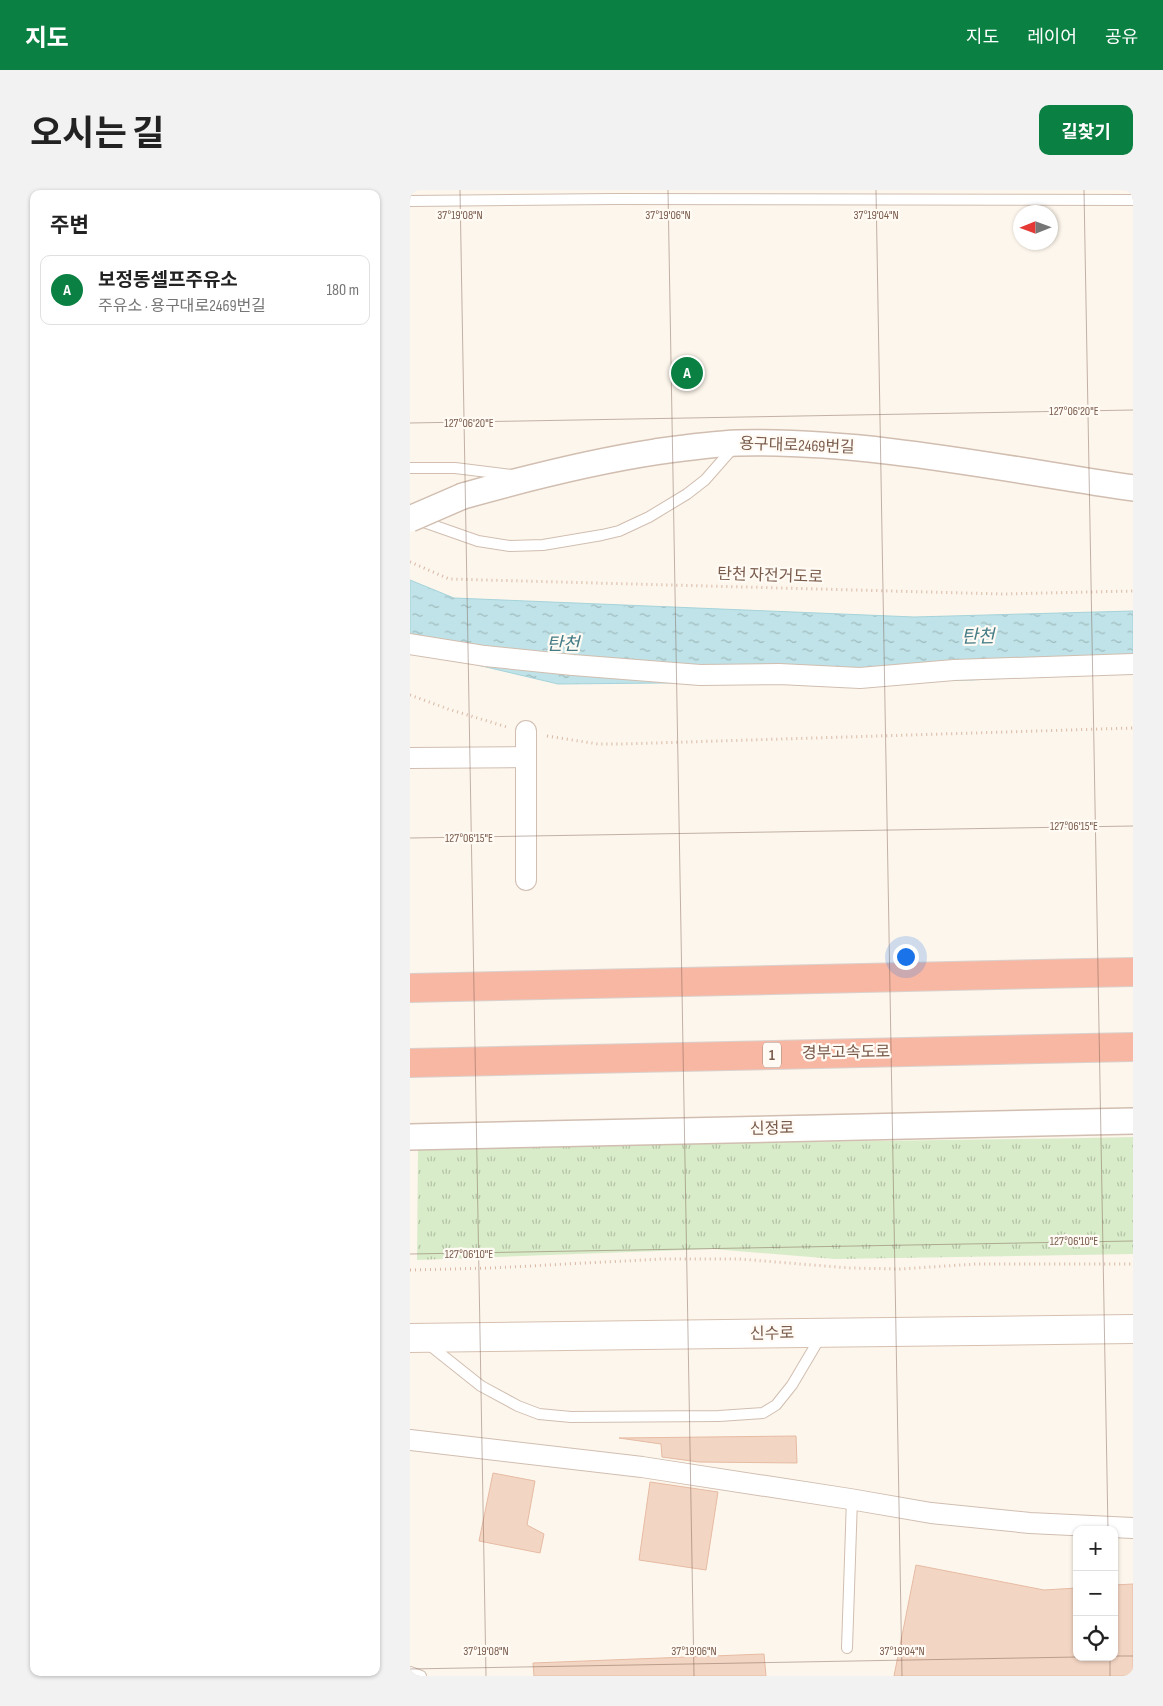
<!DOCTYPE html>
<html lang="ko">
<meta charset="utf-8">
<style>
:root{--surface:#fff;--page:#f2f2f2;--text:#222;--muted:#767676;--line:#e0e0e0;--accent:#0b8043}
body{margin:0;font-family:"Sofia Sans Condensed","Noto Sans KR",sans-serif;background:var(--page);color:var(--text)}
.controls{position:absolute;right:15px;bottom:15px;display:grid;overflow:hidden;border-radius:10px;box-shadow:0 1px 4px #0004}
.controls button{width:45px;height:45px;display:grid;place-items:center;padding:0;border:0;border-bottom:1px solid var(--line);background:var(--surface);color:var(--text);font:25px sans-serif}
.compass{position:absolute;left:603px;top:15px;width:45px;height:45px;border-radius:50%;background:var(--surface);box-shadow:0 1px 4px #0004;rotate:269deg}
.you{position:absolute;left:495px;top:766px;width:18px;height:18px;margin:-12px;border:4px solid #fff;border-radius:50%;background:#1a73e8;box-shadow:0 0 0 8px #1a73e833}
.badge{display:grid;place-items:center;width:32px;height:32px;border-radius:50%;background:var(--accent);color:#fff;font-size:16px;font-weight:700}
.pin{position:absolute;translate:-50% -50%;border:2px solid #fff;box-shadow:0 1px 5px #0006}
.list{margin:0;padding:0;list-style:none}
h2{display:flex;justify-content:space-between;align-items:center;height:65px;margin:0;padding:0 20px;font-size:21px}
h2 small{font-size:16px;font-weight:400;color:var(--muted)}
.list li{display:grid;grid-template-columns:32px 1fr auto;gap:15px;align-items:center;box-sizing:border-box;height:70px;margin:0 10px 10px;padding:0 10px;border:1px solid var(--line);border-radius:10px}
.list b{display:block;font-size:19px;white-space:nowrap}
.list p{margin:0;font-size:16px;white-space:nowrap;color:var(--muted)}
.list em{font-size:16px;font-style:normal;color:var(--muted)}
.icon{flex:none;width:28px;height:28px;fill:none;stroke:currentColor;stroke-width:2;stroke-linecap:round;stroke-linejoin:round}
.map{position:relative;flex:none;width:723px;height:1486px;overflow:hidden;border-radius:10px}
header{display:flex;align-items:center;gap:30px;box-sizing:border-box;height:70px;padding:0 25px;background:var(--accent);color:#fff}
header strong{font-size:24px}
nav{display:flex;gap:28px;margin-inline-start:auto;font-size:18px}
.intro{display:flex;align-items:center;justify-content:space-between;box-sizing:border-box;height:120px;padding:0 30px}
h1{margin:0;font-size:35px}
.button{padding:12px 22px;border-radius:10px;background:var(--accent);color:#fff;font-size:18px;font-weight:700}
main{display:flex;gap:30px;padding:0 30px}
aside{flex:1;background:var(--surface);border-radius:10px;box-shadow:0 1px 4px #0004}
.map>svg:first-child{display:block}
.grass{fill:url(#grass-tufts)}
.water{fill:url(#water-ripples);stroke:#a5d3da}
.building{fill:#f3d5c3;stroke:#e6bba3}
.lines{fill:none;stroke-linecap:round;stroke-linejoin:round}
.service-casing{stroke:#d1beb0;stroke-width:12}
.minor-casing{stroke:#d1beb0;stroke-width:22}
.tertiary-casing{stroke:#d1beb0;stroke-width:28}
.secondary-casing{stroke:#d6c0b0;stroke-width:30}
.motorway-casing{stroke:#dad1cd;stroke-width:30}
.path{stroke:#d9b8a5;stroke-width:3;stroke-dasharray:1 4;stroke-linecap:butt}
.service{stroke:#fff;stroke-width:10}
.minor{stroke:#fff;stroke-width:20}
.tertiary{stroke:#fff;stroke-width:25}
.secondary{stroke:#fff;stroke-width:28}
.motorway{stroke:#f7b7a3;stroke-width:28}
.tertiary-bridge-casing{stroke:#d1beb0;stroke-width:28;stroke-linecap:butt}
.tertiary-bridge{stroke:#fff;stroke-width:25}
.ticks{fill:none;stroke:#7a5c4d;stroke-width:1;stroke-opacity:0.45}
.labels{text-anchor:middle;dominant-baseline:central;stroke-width:4.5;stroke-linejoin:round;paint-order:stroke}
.shield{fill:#fffaf3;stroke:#a28b7f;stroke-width:1}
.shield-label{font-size:15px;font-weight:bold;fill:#7a5c4d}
.street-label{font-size:16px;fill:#7a5c4d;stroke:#fffaf3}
.water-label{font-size:18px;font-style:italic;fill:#437c86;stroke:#fffaf3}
.ticks-label{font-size:12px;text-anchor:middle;fill:#7a5c4d;stroke:#fffaf3;stroke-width:4.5;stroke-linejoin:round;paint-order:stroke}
</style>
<header>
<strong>지도</strong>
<nav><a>지도</a><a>레이어</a><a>공유</a></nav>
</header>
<div class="intro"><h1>오시는 길</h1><a class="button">길찾기</a></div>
<main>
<aside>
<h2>주변<small></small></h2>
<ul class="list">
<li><span class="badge">A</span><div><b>보정동셀프주유소</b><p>주유소 · 용구대로2469번길</p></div><em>180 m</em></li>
</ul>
</aside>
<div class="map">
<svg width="723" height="1486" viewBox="0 0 723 1486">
<defs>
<pattern id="grass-tufts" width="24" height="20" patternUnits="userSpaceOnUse" patternTransform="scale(1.25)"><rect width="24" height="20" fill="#d8ecc9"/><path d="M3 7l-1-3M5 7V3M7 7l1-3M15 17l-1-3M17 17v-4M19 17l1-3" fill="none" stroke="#b4c2a5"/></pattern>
<pattern id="water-ripples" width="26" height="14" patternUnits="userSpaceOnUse" patternTransform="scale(1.25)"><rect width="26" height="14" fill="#bfe3e8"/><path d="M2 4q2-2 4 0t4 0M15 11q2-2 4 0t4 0" fill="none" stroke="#a0bbbe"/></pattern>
</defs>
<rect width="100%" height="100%" fill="#fdf6ec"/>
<path class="grass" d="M723 947V1064L425 1069 303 1059 7 1070 8 958C246 952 485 952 723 947Z"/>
<path class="water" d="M0 390 44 408 504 427 723 421V482L561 490 148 494 0 459Z"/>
<g class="building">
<path d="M386 1246 387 1273 289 1272 252 1267 251 1254 209 1248Z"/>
<path d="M83 1283 125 1291 117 1335 134 1344 130 1363 69 1351Z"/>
<path d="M240 1292 308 1302 296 1380 229 1370Z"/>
<path d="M506 1375 634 1400 667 1398V1467H704V1395L723 1394V1486H484Z"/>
<path d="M354 1464 356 1486H124L123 1473Z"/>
</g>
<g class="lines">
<g class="service-casing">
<g id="service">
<path d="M0 11 203 9 723 10"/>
<path d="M0 278H45L102 285"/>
<path d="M8 330 68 351 100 356 133 355 192 345 209 341 239 327 277 304 295 290 324 257"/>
<path d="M17 1153 71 1196 108 1216 129 1224 161 1227 309 1226 353 1223 366 1215 382 1195 411 1146"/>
<path d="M437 1458 442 1309"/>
<path d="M0 1482 11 1486"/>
</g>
</g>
<g class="minor-casing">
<g id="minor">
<path d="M0 454 75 466 163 475 290 485 369 484 450 488 544 480 723 474"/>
<path d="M0 568 116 567"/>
<path d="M116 690V541"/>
<path d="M0 1250 232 1277 440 1309 521 1323 620 1333 723 1338"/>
</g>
</g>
<g class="tertiary-casing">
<g id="tertiary">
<path d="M53 306C117 288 180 272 245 262 273 258 300 254 328 253 458 250 594 279 723 298"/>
<path d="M0 947 723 931"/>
</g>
</g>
<g class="secondary-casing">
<path id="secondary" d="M0 1148 723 1139"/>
</g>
<g class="motorway-casing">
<g id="motorway">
<path d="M0 798 723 782"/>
<path d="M0 873 723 857"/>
</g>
</g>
<g class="path">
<path d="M0 372 39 389 592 404 723 401"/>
<path d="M0 505 38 519 97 537"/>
<path d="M137 546 188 554H212L723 538"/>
<path d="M0 1080 81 1078 252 1069H329L440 1078 490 1079 566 1074H723"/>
</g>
<use href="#service" class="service"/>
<use href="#minor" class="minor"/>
<use href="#tertiary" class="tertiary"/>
<use href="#secondary" class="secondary"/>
<use href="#motorway" class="motorway"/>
<g class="tertiary-bridge-casing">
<path id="tertiary-bridge" d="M0 329 53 306"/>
</g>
<use href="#tertiary-bridge" class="tertiary-bridge"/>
</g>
<path class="ticks" d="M50 0 76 1486M258 0 284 1486M466 0 492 1486M674 0 698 1340M0 233 723 220M0 648 723 636M0 1064 723 1051M704 1466H723M700 1467V1486M0 1479 667 1467"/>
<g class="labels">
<rect class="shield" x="353" y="852.5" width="18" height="25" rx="4"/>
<g class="shield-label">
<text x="362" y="865">1</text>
</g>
<g class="street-label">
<text transform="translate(387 256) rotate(2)">용구대로2469번길</text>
<text transform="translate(360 386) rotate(2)">탄천 자전거도로</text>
<text transform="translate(436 863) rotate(-1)">경부고속도로</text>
<text transform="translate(362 939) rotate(-1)">신정로</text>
<text transform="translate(362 1144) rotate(-1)">신수로</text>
</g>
<g class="water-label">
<text transform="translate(568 447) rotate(-1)">탄천</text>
<text x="153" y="454">탄천</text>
</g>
</g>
<g class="ticks-label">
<text x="50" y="29">37°19'08"N</text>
<text x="258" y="29">37°19'06"N</text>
<text x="466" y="29">37°19'04"N</text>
<text x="664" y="225">127°06'20"E</text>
<text x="59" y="237">127°06'20"E</text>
<text x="664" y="640">127°06'15"E</text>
<text x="59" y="652">127°06'15"E</text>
<text x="664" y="1055">127°06'10"E</text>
<text x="59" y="1068">127°06'10"E</text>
<text x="76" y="1465">37°19'08"N</text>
<text x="284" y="1465">37°19'06"N</text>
<text x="492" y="1465">37°19'04"N</text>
</g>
</svg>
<div class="controls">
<button>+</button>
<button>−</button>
<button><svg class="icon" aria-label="locate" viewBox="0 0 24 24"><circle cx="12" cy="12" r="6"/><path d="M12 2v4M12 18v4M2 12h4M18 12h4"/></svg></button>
</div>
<svg class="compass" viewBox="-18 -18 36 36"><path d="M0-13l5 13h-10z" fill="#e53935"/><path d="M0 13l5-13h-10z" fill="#767676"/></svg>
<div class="you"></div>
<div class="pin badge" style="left:277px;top:183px">A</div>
</div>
</main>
